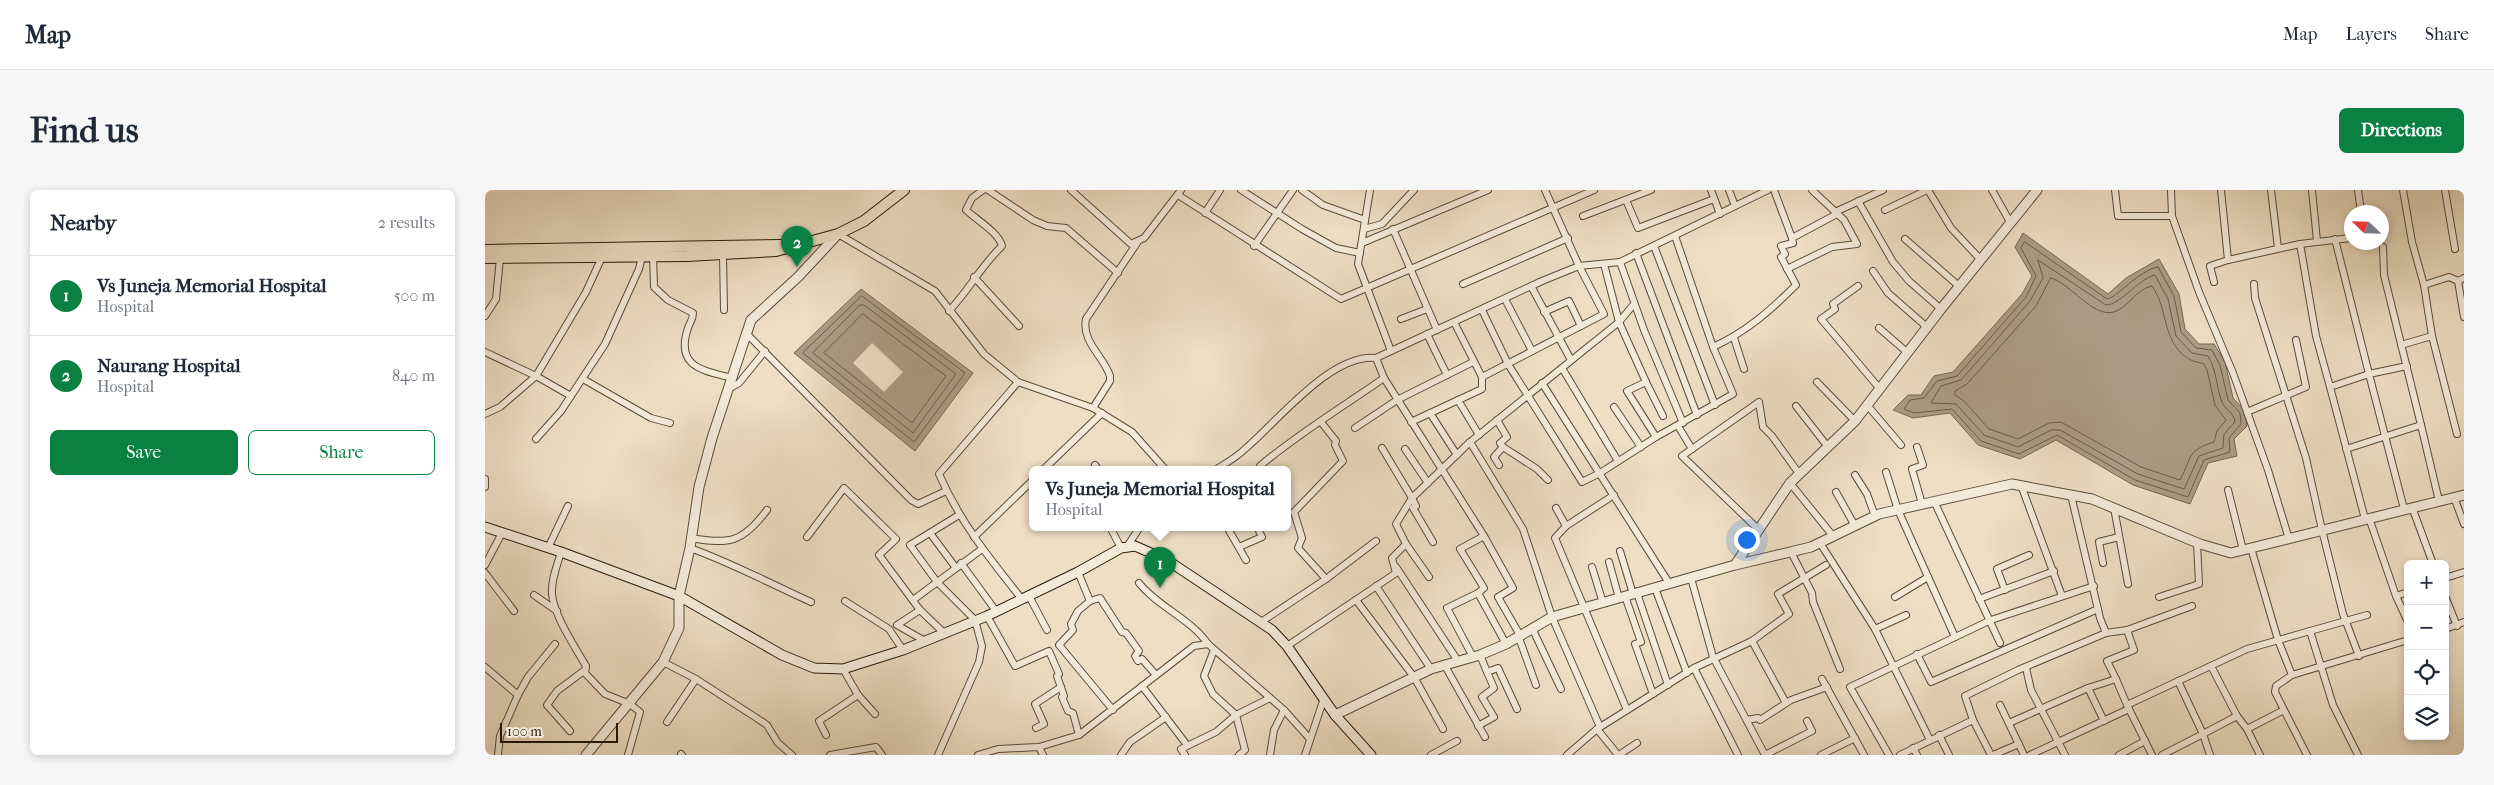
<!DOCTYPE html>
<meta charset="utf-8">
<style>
:root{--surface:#fff;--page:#f6f6f7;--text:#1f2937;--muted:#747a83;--line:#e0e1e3;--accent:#0b8043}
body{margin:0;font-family:"IM FELL French Canon",serif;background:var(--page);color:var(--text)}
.controls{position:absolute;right:15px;bottom:15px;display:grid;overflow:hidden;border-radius:8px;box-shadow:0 2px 8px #0003}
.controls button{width:45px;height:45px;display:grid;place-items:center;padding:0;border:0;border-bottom:1px solid var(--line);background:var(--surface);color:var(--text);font:25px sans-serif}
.compass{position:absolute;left:1859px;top:15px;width:45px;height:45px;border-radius:50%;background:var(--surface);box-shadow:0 2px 8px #0003;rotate:293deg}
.scale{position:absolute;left:15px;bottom:12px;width:118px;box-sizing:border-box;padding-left:5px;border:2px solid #291b09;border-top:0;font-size:14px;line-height:18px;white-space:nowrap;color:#291b09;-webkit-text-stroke:4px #f3ead9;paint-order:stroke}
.you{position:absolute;left:1261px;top:349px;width:18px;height:18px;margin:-12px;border:4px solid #fff;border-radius:50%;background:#1a73e8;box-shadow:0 0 0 8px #1a73e833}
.badge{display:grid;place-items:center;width:32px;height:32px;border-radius:50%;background:var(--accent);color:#fff;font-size:16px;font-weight:700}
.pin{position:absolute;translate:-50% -41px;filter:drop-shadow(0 1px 2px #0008)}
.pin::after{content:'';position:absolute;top:26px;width:18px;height:15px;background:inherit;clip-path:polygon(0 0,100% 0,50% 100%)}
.popup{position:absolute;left:544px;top:276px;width:262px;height:65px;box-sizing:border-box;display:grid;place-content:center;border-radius:8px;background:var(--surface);filter:drop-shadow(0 1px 4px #0005);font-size:16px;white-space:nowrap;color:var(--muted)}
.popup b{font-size:19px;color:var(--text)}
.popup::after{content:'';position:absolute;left:50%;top:100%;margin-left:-10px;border:10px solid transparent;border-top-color:var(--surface)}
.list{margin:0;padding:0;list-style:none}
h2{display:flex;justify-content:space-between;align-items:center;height:65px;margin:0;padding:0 20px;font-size:21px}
h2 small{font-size:16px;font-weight:400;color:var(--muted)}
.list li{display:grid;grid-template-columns:32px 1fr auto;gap:15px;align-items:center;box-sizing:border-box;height:80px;padding:0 20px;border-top:1px solid var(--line)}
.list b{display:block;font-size:19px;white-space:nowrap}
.list p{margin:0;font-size:16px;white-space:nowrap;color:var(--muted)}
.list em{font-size:16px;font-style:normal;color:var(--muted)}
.actions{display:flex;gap:10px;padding:15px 20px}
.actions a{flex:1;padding:11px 0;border:1px solid var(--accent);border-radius:8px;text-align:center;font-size:18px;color:var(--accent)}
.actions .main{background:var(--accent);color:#fff}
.icon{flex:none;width:28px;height:28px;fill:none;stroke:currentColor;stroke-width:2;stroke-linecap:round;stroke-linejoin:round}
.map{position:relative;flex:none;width:1979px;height:565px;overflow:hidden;border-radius:8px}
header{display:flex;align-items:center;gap:30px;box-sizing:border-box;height:70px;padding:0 25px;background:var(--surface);border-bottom:1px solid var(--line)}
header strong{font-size:24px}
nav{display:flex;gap:28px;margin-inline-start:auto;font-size:18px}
.intro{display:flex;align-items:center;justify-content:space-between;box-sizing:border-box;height:120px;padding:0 30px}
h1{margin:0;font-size:35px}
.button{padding:12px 22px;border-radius:8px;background:var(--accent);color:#fff;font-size:18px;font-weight:700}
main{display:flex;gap:30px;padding:0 30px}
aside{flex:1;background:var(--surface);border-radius:8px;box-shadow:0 2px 8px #0003}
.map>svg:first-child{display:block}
.water{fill:#aa9c84;stroke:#766853}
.pier{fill:#eddec4}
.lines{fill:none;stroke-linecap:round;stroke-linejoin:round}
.shore{stroke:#6a5c46;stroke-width:1}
.minor-casing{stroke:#5a4c38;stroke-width:8}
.tertiary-casing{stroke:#5a4c38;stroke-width:11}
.secondary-casing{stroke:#291b09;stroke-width:11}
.primary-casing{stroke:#291b09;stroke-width:12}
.minor{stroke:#f3ead9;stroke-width:6}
.tertiary{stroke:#f3ead9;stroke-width:9}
.secondary{stroke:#f3ead9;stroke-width:9}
.primary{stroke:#eddec4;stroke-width:10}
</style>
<header>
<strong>Map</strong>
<nav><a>Map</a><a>Layers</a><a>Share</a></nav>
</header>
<div class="intro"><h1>Find us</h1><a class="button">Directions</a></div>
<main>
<aside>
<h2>Nearby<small>2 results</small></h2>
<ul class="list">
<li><span class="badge">1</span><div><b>Vs Juneja Memorial Hospital</b><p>Hospital</p></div><em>500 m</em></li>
<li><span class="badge">2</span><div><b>Naurang Hospital</b><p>Hospital</p></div><em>840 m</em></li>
</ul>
<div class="actions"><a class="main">Save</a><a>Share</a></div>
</aside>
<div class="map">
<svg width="1979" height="565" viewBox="0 0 1979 565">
<rect width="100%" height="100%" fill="#eddec4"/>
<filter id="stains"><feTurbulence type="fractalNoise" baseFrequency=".004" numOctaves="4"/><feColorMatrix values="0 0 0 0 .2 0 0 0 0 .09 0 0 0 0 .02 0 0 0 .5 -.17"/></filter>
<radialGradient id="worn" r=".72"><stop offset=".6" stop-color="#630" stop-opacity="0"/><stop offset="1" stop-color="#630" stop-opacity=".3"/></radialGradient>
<g class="water">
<path d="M1538 43 1623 104 1641 88 1674 69 1694 104 1700 139 1714 154H1729L1740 172 1748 208 1759 220 1762 236 1749 249 1752 266 1723 273 1705 314 1648 295 1571 250 1535 269 1493 255 1465 223 1428 228 1408 220 1423 205H1436L1449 186 1468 182 1537 104 1547 86 1530 57Z"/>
<path d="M376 99 488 183 430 261 309 163Z"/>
</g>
<path class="pier" d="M387 153 418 182 399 202 368 173Z"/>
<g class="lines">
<g class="shore">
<path d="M1540 52 1622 109C1633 107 1654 80 1673 77L1689 106 1696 142 1711 158 1727 160 1735 175 1743 210 1755 223 1756 234 1744 248 1745 262 1719 270 1703 307 1650 290 1572 245 1534 264 1496 251 1467 219 1429 223 1419 219 1425 210 1439 208 1452 191 1472 186 1541 107 1551 86 1536 58Z"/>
<path d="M1553 70 1621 115C1635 115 1652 90 1670 85L1683 109 1691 146 1707 163 1723 166C1732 181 1731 196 1737 212 1740 220 1749 222 1750 232L1739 244 1738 258 1714 266 1699 299 1653 284 1575 240H1566L1533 257 1499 245 1471 214 1446 213 1456 196 1476 190 1545 111 1558 88Z"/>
<path d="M1566 88C1585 93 1608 128 1629 122 1644 117 1651 99 1667 96 1684 119 1676 152 1704 169 1709 172 1714 172 1719 174L1722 180 1730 215 1741 230 1732 241 1729 252C1701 261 1708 266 1695 290L1656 277 1576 232 1564 233 1533 249 1504 239 1479 211 1470 205V201L1482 194 1551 116Z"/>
<path d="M377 106 480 183 429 252 318 163Z"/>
<path d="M375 115H379L471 184 428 243 328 163Z"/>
<path d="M378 124 461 186 427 233 339 163Z"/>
</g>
<g class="minor-casing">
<g id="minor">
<path d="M503 0 548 30 562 36 581 38 633 83"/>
<path d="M586 0 646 54 659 48 696 0"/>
<path d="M756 0 817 39 851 58 875 63"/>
<path d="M817 0 838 15 880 30"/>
<path d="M885 0 873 74 906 161"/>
<path d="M1226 0 1235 24"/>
<path d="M1244 0 1250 16"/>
<path d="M1289 0 1307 48"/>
<path d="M1443 0 1466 38 1496 70"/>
<path d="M1507 0 1525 32"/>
<path d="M1630 0 1633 26H1687"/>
<path d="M1686 0 1687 26 1714 102 1748 183 1783 280 1804 349"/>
<path d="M1786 0 1793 58"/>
<path d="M1827 0 1832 51"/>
<path d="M1873 0 1876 22"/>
<path d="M1918 0 1927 52 1939 95 1947 146"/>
<path d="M1960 0 1970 59"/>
<path d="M693 5 856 109 1109 0"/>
<path d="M1141 10 1153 38 1229 9"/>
<path d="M1373 11 1408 72 1424 91 1456 119"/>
<path d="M1400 20 1442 0"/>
<path d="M1350 22 1398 0"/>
<path d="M720 23 735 0"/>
<path d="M1098 26 1166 0"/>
<path d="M879 39 897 34 929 0"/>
<path d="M908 39 952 140"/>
<path d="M353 44 450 101 499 164 533 192 454 284C475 332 504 368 536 408"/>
<path d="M1420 49 1475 97"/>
<path d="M1850 49 1884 184 1845 197 1880 329"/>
<path d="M877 53 1003 0"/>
<path d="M1815 54 1866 48"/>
<path d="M769 56 808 0"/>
<path d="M1169 56 1230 215"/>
<path d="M1151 63 1212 225"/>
<path d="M168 64 169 97 183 110 208 123C208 130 205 132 203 138 190 177 217 180 247 188"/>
<path d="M238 65 239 120"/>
<path d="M1743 70 1815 54 1831 146 1845 197"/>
<path d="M1135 72 1159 140 1198 233"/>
<path d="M1119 74 1134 132 1161 192 1142 201 1171 247"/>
<path d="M1302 79 1347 57 1372 54 1359 30 1327 0"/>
<path d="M1388 81 1403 103 1443 138"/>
<path d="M489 87 534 136"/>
<path d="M1973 91 1979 127"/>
<path d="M1729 92 1725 76 1743 70 1736 0"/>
<path d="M978 94 1083 48"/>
<path d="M1769 94 1770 108 1821 268 1837 340 1858 424 1874 466"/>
<path d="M1939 95 1964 87 1973 91 1979 88"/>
<path d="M1046 96 1086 170"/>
<path d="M1373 96 1348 114 1350 119 1336 129 1395 199"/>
<path d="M1020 109 1047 161"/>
<path d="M997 120 1023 174 1097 292 1115 283 1171 247 1248 204 1228 157 1190 46"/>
<path d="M464 121C484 100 496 76 517 56 514 43 492 30 481 20L487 8 498 0"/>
<path d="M1059 122 1084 111 1096 136"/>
<path d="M0 126 11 109 15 68"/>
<path d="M916 129 942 119"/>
<path d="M1394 138 1423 163"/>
<path d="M261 143 426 310 433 314 461 301"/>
<path d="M942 144 962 185"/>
<path d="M1249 148 1259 179"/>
<path d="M1916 155 1947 146 1972 244"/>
<path d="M1228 157C1261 142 1285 121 1311 95L1296 67 1300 64 1296 56 1308 53 1307 48 1352 24"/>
<path d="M0 162 51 186 86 206"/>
<path d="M1077 178 1133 271"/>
<path d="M997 187 1119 124 1094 76 1060 0"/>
<path d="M899 188 999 346 1028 398 1013 407 1036 447"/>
<path d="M98 189 166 228 185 233"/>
<path d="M533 192 608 218 647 242 680 279"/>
<path d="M1161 192 1178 226"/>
<path d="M1332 192 1370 231"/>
<path d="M1057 193 1184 393"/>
<path d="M243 199 254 193 280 161"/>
<path d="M973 210 994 245"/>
<path d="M1382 215 1416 255"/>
<path d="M1311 216 1343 257"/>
<path d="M1129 217 1156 257"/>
<path d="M608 218 625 191V186C619 167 596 151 601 129L652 53"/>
<path d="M1762 222 1821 197 1811 150"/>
<path d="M945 223 972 265"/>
<path d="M0 224 15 217 51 186 101 102 117 67"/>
<path d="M1012 230 1022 247 1015 253 1018 257 1009 267 1014 275"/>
<path d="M926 232 997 199V187L969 132"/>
<path d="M1936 235 1954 311"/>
<path d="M1193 236 1207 259"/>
<path d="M870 238 912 210 988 172"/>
<path d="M51 249 76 221 120 154 154 79 157 66"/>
<path d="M985 252 1038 339 1067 427 1115 537"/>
<path d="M1018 257 1052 279 1063 290"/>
<path d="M1432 257 1438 275 1427 279 1437 314"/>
<path d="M897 258 927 308 931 316 928 318 948 352"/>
<path d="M920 259 943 293"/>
<path d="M1861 259 1936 235 1899 85 1898 57"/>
<path d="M610 275 613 279"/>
<path d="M775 276C811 245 859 216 899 188L891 168"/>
<path d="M559 279 617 223"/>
<path d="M732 279C741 273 752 267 760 259 792 232 846 163 891 168L1057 91 1094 76 1135 72 1283 0"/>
<path d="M1401 282 1413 320 1470 447"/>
<path d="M1370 285 1382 304 1390 326"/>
<path d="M0 289V297"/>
<path d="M1305 293 1348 346"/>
<path d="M1536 295 1577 406"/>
<path d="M1743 300 1758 360"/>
<path d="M1351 302 1370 336"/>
<path d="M1586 305 1615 428 1621 443"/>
<path d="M1969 307 1979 334"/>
<path d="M1449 311 1515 453"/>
<path d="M1927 317 1948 374"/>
<path d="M1071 318 1081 336 1070 348 1142 520"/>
<path d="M1629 318 1643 394"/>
<path d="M1919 319 1884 184 1922 176"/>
<path d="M1884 328 1911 406 1923 402"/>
<path d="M1081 336 1129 305"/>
<path d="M625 337 636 358"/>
<path d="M742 337 761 370"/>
<path d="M1274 340 1197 266 1274 212 1278 237 1287 246 1315 285"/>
<path d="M445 343 471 378"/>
<path d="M999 346 975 359 999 398 993 403 1021 454"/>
<path d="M322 347 359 298 411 349 394 365 435 420 458 442"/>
<path d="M489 347 548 290"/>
<path d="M206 348C245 355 258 352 282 320"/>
<path d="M1335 353 1390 439"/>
<path d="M921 354 944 387"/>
<path d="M754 357 777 347 772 337"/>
<path d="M63 358 83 316"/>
<path d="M205 358C247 373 286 394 326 412"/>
<path d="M641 358 655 337"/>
<path d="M1766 358 1793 450 1807 485"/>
<path d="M1135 361 1148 404"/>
<path d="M76 362C72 376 66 390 67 404 69 426 90 457 101 476L100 483 120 504 145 514 155 522 143 565"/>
<path d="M1306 362 1327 403 1328 412 1355 479"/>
<path d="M1124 372 1134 408"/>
<path d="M476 373 511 421"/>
<path d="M1618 373 1614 352 1634 347"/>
<path d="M0 375 17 343"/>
<path d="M911 377 973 471"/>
<path d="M1107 377 1118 413"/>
<path d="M593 382 605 411 615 408 637 442 641 443 654 461 650 466 653 471 657 469 671 485"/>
<path d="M0 383 29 421"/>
<path d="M1206 388 1228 467 1280 565"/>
<path d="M1960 388 1979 382"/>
<path d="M841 389 891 351"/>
<path d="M654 393C673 417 705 428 723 454"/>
<path d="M891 396 946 479"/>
<path d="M1170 398 1202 483"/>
<path d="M1520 400 1512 379 1544 365"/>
<path d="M1152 403 1183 495"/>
<path d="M49 405 72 421"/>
<path d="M544 406 562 440"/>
<path d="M1140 406 1156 452 1150 454 1168 504"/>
<path d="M1911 406 1923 432"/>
<path d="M1960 406 1972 436"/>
<path d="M1410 407 1443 387"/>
<path d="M1674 407 1714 394 1712 353"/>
<path d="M1494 409 1569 381"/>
<path d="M428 410 497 359"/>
<path d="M871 410 929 487 958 539"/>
<path d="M360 411 404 439 418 460"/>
<path d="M605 411 593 421 586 434 588 440 574 455 628 520"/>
<path d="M435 420 412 435 440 451"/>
<path d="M1421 425 1390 439 1445 550"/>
<path d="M502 426 530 476 564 461 574 484 572 486 579 506 577 507 583 521 588 523 594 545"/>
<path d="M776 432 841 389 813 358 817 348 809 322 858 271 850 255 851 251 836 232"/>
<path d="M1047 438 1076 499"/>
<path d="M1960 439 1979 432"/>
<path d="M1642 440 1707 416"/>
<path d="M1825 441 1882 425"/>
<path d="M1034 448 1051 495"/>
<path d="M802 456 911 383 907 368 921 354 911 334 927 308 985 252 1134 132 1149 114"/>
<path d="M729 460 719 486 728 504 751 525 760 560 754 565"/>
<path d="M1432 464 1446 492 1613 419"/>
<path d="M995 465 1002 482 1013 478 1032 519"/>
<path d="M988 467 962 418 993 403"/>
<path d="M178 472 211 489 270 527 282 535 293 553 307 565"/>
<path d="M959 474 1000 547"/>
<path d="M1726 476 1752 526 1762 539"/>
<path d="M0 477 33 505 15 546 13 565"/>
<path d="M1541 478 1546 500 1580 565"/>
<path d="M358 479 373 505 390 524"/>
<path d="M1337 489 1379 565"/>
<path d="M1631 489 1642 515"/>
<path d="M657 496 702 555"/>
<path d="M1603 498 1619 531"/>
<path d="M33 505 43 487 70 454"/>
<path d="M1301 513 1267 451 1304 424 1293 404 1341 375"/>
<path d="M1515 515 1539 565"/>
<path d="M1799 520 1790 502 1791 496 1807 485 1923 450"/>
<path d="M1262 530 1273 528 1275 530 1306 510 1342 497"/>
<path d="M182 532 211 489"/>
<path d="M993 536 1009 527 997 507 1009 498 1002 482"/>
<path d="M551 538 559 534 550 514 576 497"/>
<path d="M1112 539 1133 565"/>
<path d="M85 541 62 515 72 501 100 480"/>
<path d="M341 545 334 531 373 505"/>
<path d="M1454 545 1464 565"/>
<path d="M554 557 558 565"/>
<path d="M1428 558 1432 565"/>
<path d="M196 564 197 565"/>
<path d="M345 565 391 557 397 565"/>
<path d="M453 565 494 472 497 456 490 430 452 392 425 355 474 325"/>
<path d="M493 565 513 559 554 557 594 545 709 456 723 454 799 520 825 549"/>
<path d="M636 565 645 552 681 527"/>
<path d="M700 565 696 559 731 542 751 525 785 508"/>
<path d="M785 565 789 540 799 520"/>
<path d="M820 565 839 508"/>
<path d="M946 565 972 551"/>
<path d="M1082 565 1112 539 1209 478"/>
<path d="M1134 565 1152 553"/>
<path d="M1253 565 1209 478 1267 451"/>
<path d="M1280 565 1327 541 1322 531"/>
<path d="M1336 565 1370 548"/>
<path d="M1404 565 1365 497 1506 430 1609 396"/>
<path d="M1415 565 1488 530"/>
<path d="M1506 565 1488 530 1480 506 1533 480 1621 443 1642 440 1649 460 1622 471 1631 489 1603 498 1524 533"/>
<path d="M1508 565 1534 554"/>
<path d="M1545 565 1644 519"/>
<path d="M1634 565 1660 551"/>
<path d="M1667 565 1642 515 1762 459 1825 441 1848 515 1873 565"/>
<path d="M1677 565 1718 544 1693 491"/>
<path d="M1725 565 1718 544 1752 526"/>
<path d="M1775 565 1762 539 1799 520 1822 565"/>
</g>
</g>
<g class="tertiary-casing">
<g id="tertiary">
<path d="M1250 375 1326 357 1394 324 1527 294 1607 309 1715 354 1746 363 1979 305"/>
<path d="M850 525 946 479 995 465 1021 454 1067 427 1250 375 1305 293 1370 231 1456 119 1552 0"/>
<path d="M101 565 178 472 194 438V406L205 358 214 297 227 248 266 130 313 87 353 44"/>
</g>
</g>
<g class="secondary-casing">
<path id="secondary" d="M0 337 76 362 194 406 297 465 329 478 358 479 418 460 502 426 593 382 636 358 650 356 682 370 787 440 802 456 850 525 886 565"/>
</g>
<g class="primary-casing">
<g id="primary">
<path d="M0 60 296 55"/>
<path d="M0 68 202 66 291 61 353 44 379 31 419 0"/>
</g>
</g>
<use href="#minor" class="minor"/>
<use href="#tertiary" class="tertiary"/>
<use href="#secondary" class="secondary"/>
<use href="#primary" class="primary"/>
</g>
<rect width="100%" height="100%" filter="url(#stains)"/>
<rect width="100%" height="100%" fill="url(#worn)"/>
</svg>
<div class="controls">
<button>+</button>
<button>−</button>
<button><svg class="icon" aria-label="locate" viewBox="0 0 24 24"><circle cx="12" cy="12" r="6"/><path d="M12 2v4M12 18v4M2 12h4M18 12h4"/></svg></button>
<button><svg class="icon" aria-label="layers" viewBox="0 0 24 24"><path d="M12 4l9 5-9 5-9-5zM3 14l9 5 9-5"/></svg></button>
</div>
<svg class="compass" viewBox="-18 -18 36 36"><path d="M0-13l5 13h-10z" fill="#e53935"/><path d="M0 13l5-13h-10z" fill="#747a83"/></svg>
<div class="scale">100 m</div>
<div class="you"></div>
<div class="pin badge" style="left:675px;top:398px">1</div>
<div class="popup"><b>Vs Juneja Memorial Hospital</b>Hospital</div>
<div class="pin badge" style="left:312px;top:77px">2</div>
</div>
</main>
